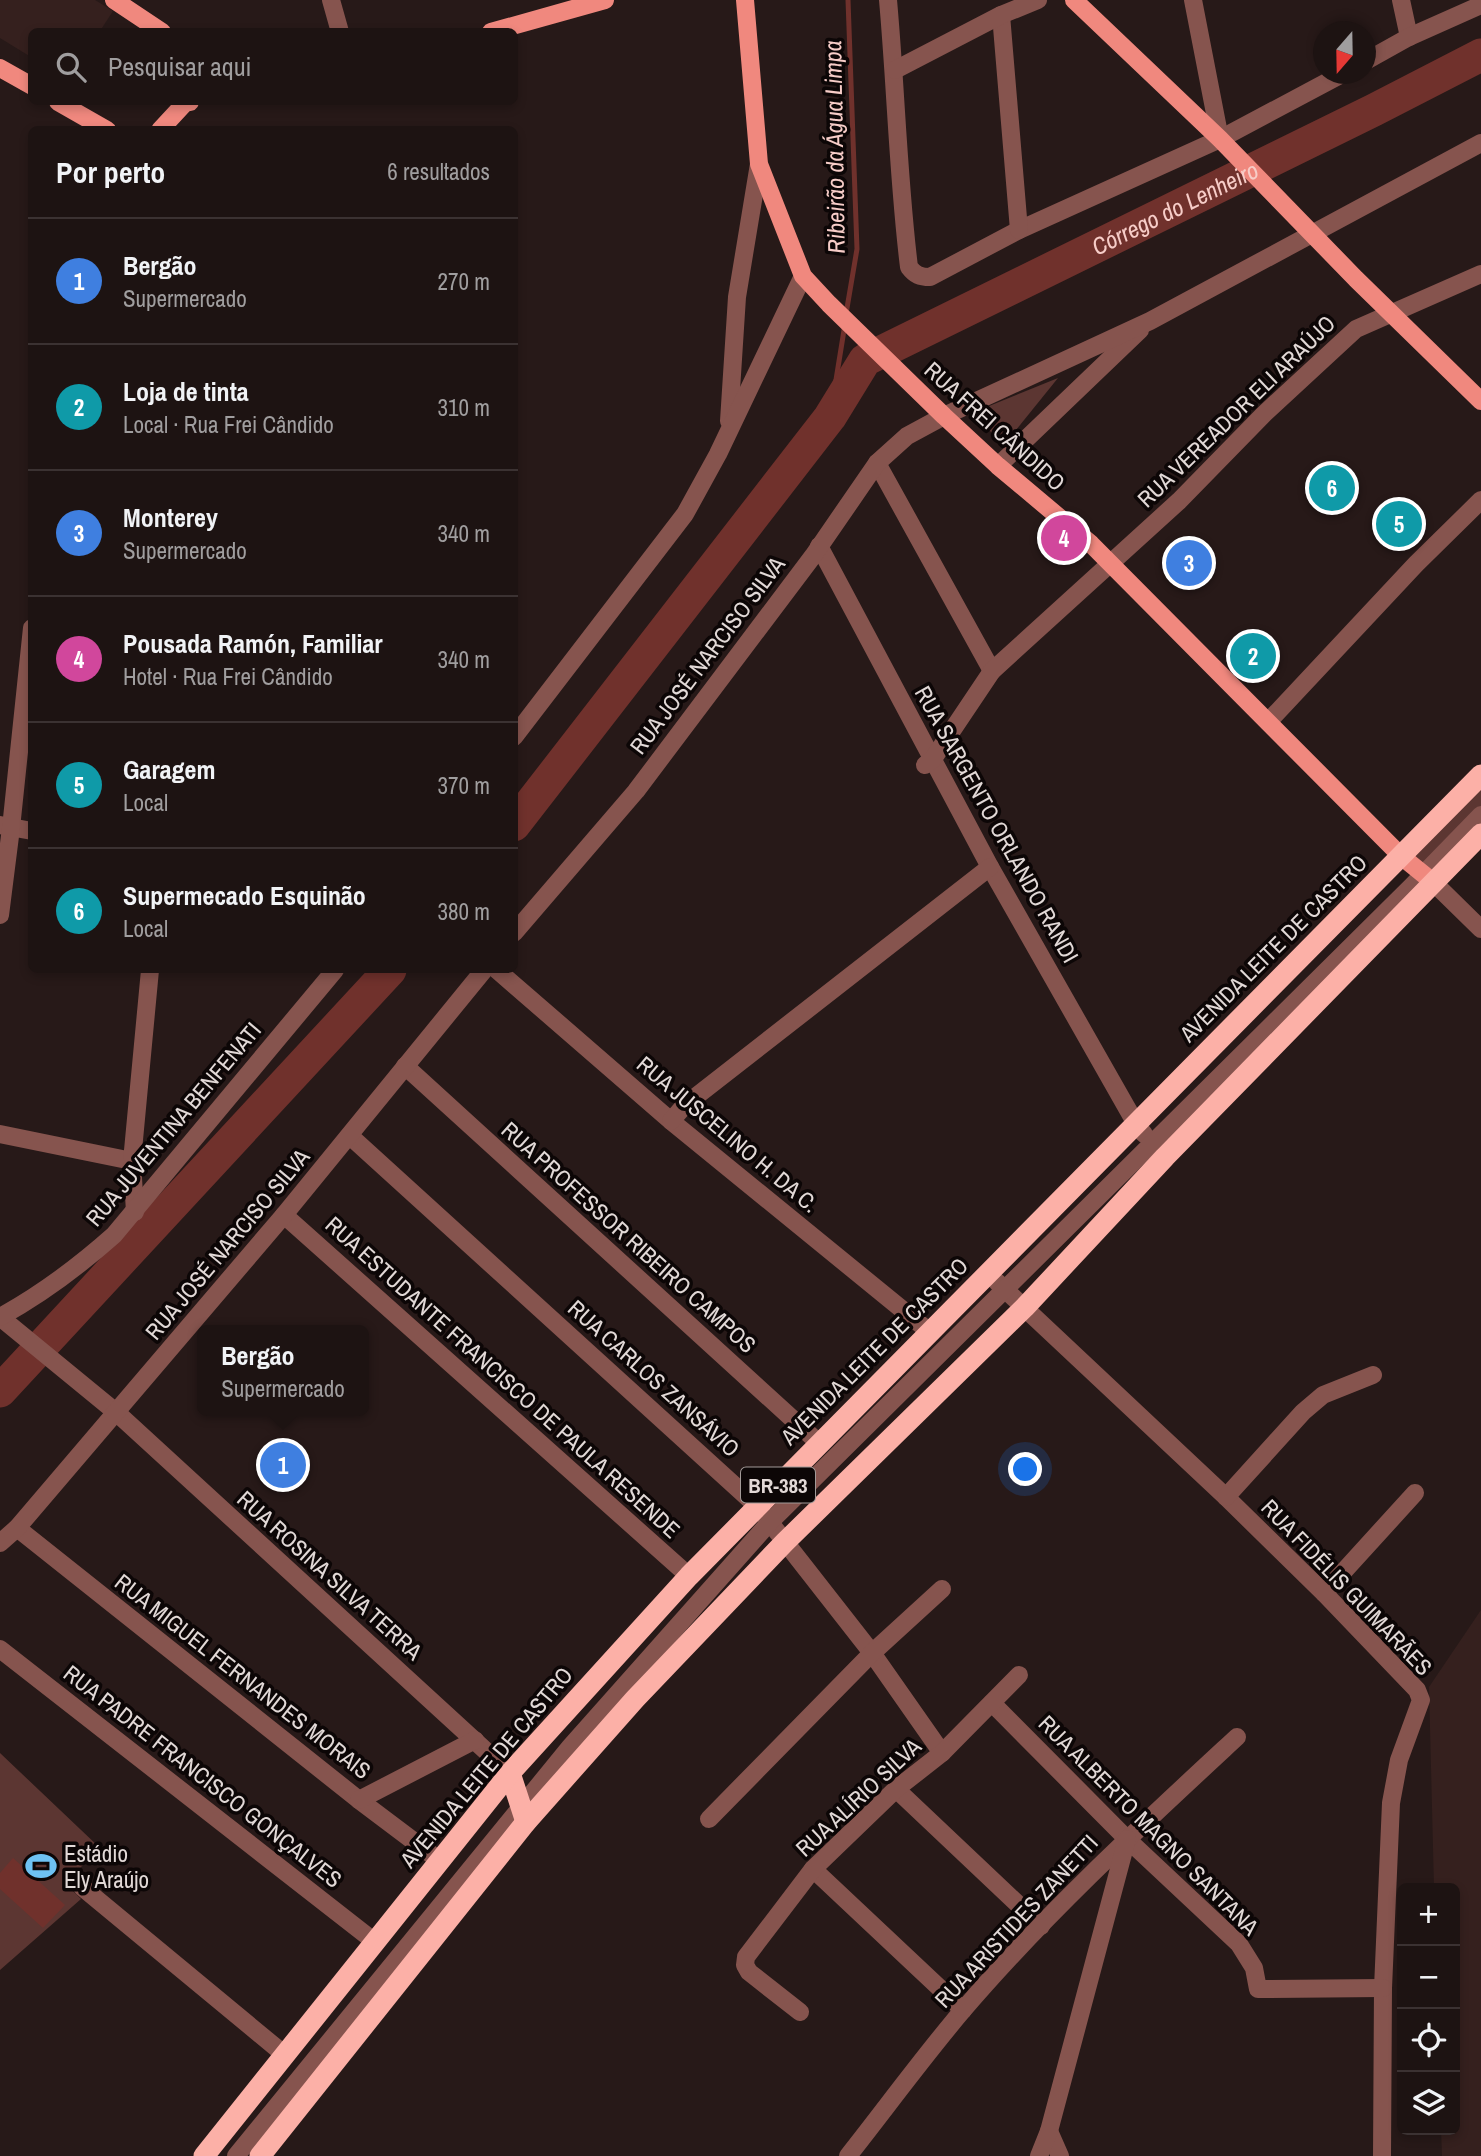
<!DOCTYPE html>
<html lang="pt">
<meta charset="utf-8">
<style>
:root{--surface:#1d1312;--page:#251c1b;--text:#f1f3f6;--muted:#a09e9f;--line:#3b3232;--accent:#8c9099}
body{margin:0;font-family:"Archivo Narrow",sans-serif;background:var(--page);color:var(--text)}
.controls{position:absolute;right:21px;bottom:21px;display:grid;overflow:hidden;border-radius:10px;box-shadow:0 4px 10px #0003}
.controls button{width:63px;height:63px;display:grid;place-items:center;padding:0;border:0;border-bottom:2px solid var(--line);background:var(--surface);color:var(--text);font:35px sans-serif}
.compass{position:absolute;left:1313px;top:21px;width:63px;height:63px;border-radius:50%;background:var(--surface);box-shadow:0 4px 10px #0003;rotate:200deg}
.you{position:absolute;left:1026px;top:1470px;width:24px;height:24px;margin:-18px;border:5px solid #fff;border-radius:50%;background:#1a73e8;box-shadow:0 0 0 10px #1a73e833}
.badge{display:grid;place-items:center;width:46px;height:46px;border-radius:50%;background:var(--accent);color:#fff;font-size:23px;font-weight:700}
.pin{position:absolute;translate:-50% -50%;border:4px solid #fff;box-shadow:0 2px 7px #0006}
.popup{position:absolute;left:197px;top:1325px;width:172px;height:91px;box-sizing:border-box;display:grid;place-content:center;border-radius:10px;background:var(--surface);filter:drop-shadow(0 2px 5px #0005);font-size:23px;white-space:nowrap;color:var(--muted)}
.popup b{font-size:26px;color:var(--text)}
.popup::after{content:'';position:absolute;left:50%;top:100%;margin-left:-14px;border:14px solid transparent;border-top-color:var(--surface)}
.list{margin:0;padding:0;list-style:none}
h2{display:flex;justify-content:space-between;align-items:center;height:91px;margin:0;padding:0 28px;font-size:30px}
h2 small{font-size:23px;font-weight:400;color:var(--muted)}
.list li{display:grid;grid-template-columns:46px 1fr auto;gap:21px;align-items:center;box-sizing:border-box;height:126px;padding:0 28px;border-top:2px solid var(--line)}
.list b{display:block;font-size:26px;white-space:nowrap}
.list p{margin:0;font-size:23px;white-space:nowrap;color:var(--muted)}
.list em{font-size:23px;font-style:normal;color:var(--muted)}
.icon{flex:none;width:38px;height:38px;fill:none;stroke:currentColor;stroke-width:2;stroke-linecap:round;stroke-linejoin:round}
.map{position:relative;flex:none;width:1481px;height:2156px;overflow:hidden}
.search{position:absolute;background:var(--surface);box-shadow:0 4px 10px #0003;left:28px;top:28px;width:490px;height:77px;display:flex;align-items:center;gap:18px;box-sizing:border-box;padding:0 24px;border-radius:10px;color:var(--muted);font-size:26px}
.panel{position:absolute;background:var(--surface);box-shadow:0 4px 10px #0003;left:28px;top:126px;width:490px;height:847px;border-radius:10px}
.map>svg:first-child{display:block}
.built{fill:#35201e}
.green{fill:#5c3632}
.water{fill:#70312c}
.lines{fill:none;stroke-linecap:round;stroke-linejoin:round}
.stream{stroke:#70312c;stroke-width:5}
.river{stroke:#70312c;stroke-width:33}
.minor{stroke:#86544e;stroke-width:18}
.major{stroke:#f0887e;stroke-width:18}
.highway{stroke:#fcb0a7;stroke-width:21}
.labels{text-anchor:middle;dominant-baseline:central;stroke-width:7;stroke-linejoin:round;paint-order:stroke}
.shield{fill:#0c0606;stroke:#a29a98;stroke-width:2}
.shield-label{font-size:21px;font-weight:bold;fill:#e2d9d7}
.street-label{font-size:23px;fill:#e2d9d7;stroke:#0c0606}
.poi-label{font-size:23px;fill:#e2d9d7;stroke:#0c0606;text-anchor:start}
.water-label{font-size:24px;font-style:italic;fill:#f7cdc8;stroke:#0c0606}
</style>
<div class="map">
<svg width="1481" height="2156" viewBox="0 0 1481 2156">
<rect width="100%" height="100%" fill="#271918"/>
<g class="built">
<path d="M0 0H95L113 11 100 31 32 32 31 57 0 38Z"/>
<path d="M1481 1610V2156H1442L1441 2130H1455V1888H1434L1429 1687Z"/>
</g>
<g class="green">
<path d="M1058 378 1004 445 972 413Z"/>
<path d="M1481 778V832L1433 882 1401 856Z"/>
<path d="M0 1753 100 1848 65 1883 81 1899 0 1970Z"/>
</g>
<path class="water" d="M13 1858 65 1905 43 1928 0 1889V1873Z"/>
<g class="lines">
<g class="stream">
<path d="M846 314 857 249 848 0"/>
<path d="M830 417 845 324"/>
</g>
<g class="river">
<path id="s1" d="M514 825 830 417 865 360 1374 110 1481 55"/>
<path d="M0 1391 390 970"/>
</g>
<g class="minor">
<path d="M331 0 340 32"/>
<path d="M888 0C896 89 898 178 909 267 915 275 920 277 930 277L1019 230 1220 139 1342 74"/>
<path d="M1193 0 1220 139"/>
<path d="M1401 0 1409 37"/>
<path d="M1001 15 1019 230"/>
<path d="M1366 61 1409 37 1481 5"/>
<path d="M895 70 1001 15 1038 0"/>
<path d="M729 421 737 297 759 164"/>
<path d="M877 463 992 671"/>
<path d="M998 466 1140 330"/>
<path d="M819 546 990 867 1136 1124 1144 1134"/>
<path d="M1268 722 1416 564 1481 500"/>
<path d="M514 737 685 514 718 454 803 276"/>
<path d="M925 765 933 759 992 671 1179 501 1264 414 1356 329 1481 274"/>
<path d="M0 825 32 831"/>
<path d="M1433 882 1481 929"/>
<path d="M0 915 11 828 32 628"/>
<path d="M514 933 636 791 813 556 877 463 907 436 944 416 1150 321 1481 143"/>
<path d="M497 970 671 1121 931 1333"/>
<path d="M405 1066 820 1444"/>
<path d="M671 1121 685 1105 990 867"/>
<path d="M0 1134 132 1161"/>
<path d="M350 1136 757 1506 872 1653 942 1753"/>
<path d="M135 1212 132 1161 150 970"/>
<path d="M284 1215 689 1576"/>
<path d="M997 1282 1226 1497 1324 1593 1417 1690 1421 1700 1399 1760 1391 1803 1383 1988 1382 2156"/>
<path d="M0 1317 117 1413 510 1773"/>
<path d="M0 1317C42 1294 78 1267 114 1235L335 970"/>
<path d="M1226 1497 1303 1412 1323 1395 1373 1375"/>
<path d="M17 1528 359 1800 440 1861"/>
<path d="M0 1543 17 1528 284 1215 484 970"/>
<path d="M1324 1593 1415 1493"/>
<path d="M0 1649 375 1942"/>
<path d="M992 1703 1127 1839 1239 1944 1254 1968 1258 1989 1383 1988"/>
<path d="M896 1789 1041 1926"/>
<path d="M359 1800 475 1740"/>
<path d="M709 1819 872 1653 942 1589"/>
<path d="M813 1869 963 2010"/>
<path d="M82 1887 285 2055"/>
<path d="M800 2012 749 1972 745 1965 746 1957 813 1869 896 1789 942 1753 1019 1675"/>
<path d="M1049 2131 1060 2156"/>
<path d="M236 2156 570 1747 769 1523 1412 886 1481 815"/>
<path d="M848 2156C886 2108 923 2057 963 2010 1047 1912 1142 1825 1237 1737"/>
<path d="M1039 2156 1049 2131 1127 1839"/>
</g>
<g class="major">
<path d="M114 0 162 32"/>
<path d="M745 0 759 164 803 276 829 304 944 416 998 466 1091 544 1401 856 1433 882"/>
<path d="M1074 0 1220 139 1356 279 1481 401"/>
<path d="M491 32 605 0"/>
<path d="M0 68 32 86"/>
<path d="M58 102 107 130"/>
<path d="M160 130 185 103 190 102"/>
</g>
<g class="highway">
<path d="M510 1773 526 1822"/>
<path d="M204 2156 510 1773 689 1576 1481 775"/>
<path d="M260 2156 526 1822 635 1699 785 1542 1025 1307 1165 1157 1481 834"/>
</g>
</g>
<defs>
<g id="stadium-bare" transform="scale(2.415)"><path d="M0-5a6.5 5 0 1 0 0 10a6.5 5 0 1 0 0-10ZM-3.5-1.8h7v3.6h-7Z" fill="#6ec2f3" stroke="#0c0606" stroke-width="2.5" paint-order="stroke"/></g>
</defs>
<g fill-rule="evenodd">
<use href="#stadium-bare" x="41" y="1866"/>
</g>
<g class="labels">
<rect class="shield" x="741" y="1467.5" width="74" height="35" rx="5"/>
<g class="shield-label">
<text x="778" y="1485">BR-383</text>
</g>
<g class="street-label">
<text transform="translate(1236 411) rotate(-44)">RUA VEREADOR ELI ARAÚJO</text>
<text transform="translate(995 426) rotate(42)">RUA FREI CÂNDIDO</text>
<text transform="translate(707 655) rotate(-53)">RUA JOSÉ NARCISO SILVA</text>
<text transform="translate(997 824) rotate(61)">RUA SARGENTO ORLANDO RANDI</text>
<text transform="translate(1273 948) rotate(-45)">AVENIDA LEITE DE CASTRO</text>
<text transform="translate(173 1124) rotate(-50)">RUA JUVENTINA BENFENATI</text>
<text transform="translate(728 1134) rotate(40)">RUA JUSCELINO H. DA C.</text>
<text transform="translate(629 1237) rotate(42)">RUA PROFESSOR RIBEIRO CAMPOS</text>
<text transform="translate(227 1244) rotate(-50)">RUA JOSÉ NARCISO SILVA</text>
<text transform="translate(874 1351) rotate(-45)">AVENIDA LEITE DE CASTRO</text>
<text transform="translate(503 1377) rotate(42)">RUA ESTUDANTE FRANCISCO DE PAULA RESENDE</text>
<text transform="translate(654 1378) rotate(42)">RUA CARLOS ZANSÁVIO</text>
<text transform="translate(330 1575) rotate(42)">RUA ROSINA SILVA TERRA</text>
<text transform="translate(1347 1587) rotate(46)">RUA FIDÉLIS GUIMARÃES</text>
<text transform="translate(243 1676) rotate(38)">RUA MIGUEL FERNANDES MORAIS</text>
<text transform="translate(486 1767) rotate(-50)">AVENIDA LEITE DE CASTRO</text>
<text transform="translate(203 1776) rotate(38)">RUA PADRE FRANCISCO GONÇALVES</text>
<text transform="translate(858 1797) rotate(-43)">RUA ALÍRIO SILVA</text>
<text transform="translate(1149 1825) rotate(45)">RUA ALBERTO MAGNO SANTANA</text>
<text transform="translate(1016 1921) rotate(-47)">RUA ARISTIDES ZANETTI</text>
</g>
<g class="poi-label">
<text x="64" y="1853">Estádio<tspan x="64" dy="26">Ely Araújo</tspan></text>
</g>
<g class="water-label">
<text transform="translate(834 147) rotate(-91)">Ribeirão da Água Limpa</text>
<text stroke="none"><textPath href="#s1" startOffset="928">Córrego do Lenheiro</textPath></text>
</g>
</g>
</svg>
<div class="controls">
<button>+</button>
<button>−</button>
<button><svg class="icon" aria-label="locate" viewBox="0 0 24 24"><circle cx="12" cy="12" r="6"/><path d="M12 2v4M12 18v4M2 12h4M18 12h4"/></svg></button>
<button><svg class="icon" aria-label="layers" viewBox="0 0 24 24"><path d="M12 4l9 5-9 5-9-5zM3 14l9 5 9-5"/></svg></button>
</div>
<svg class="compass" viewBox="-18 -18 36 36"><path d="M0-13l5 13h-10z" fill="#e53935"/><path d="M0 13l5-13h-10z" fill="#a09e9f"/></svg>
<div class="you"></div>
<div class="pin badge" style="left:283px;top:1465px;background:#3f7fe0">1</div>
<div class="popup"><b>Bergão</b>Supermercado</div>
<div class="pin badge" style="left:1253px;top:656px;background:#0f9aa8">2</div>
<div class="pin badge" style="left:1189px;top:563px;background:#3f7fe0">3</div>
<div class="pin badge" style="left:1064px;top:538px;background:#d1479c">4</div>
<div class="pin badge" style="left:1399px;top:524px;background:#0f9aa8">5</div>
<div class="pin badge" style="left:1332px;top:488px;background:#0f9aa8">6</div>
<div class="search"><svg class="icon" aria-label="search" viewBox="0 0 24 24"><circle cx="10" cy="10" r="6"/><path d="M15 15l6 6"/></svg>Pesquisar aqui</div>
<section class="panel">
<h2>Por perto<small>6 resultados</small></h2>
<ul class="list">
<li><span class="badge" style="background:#3f7fe0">1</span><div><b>Bergão</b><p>Supermercado</p></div><em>270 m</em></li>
<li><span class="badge" style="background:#0f9aa8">2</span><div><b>Loja de tinta</b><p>Local · Rua Frei Cândido</p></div><em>310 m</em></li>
<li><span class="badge" style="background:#3f7fe0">3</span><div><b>Monterey</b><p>Supermercado</p></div><em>340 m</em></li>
<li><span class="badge" style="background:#d1479c">4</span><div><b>Pousada Ramón, Familiar</b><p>Hotel · Rua Frei Cândido</p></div><em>340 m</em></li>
<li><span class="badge" style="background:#0f9aa8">5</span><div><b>Garagem</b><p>Local</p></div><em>370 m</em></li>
<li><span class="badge" style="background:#0f9aa8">6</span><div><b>Supermecado Esquinão</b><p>Local</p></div><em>380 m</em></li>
</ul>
</section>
</div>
